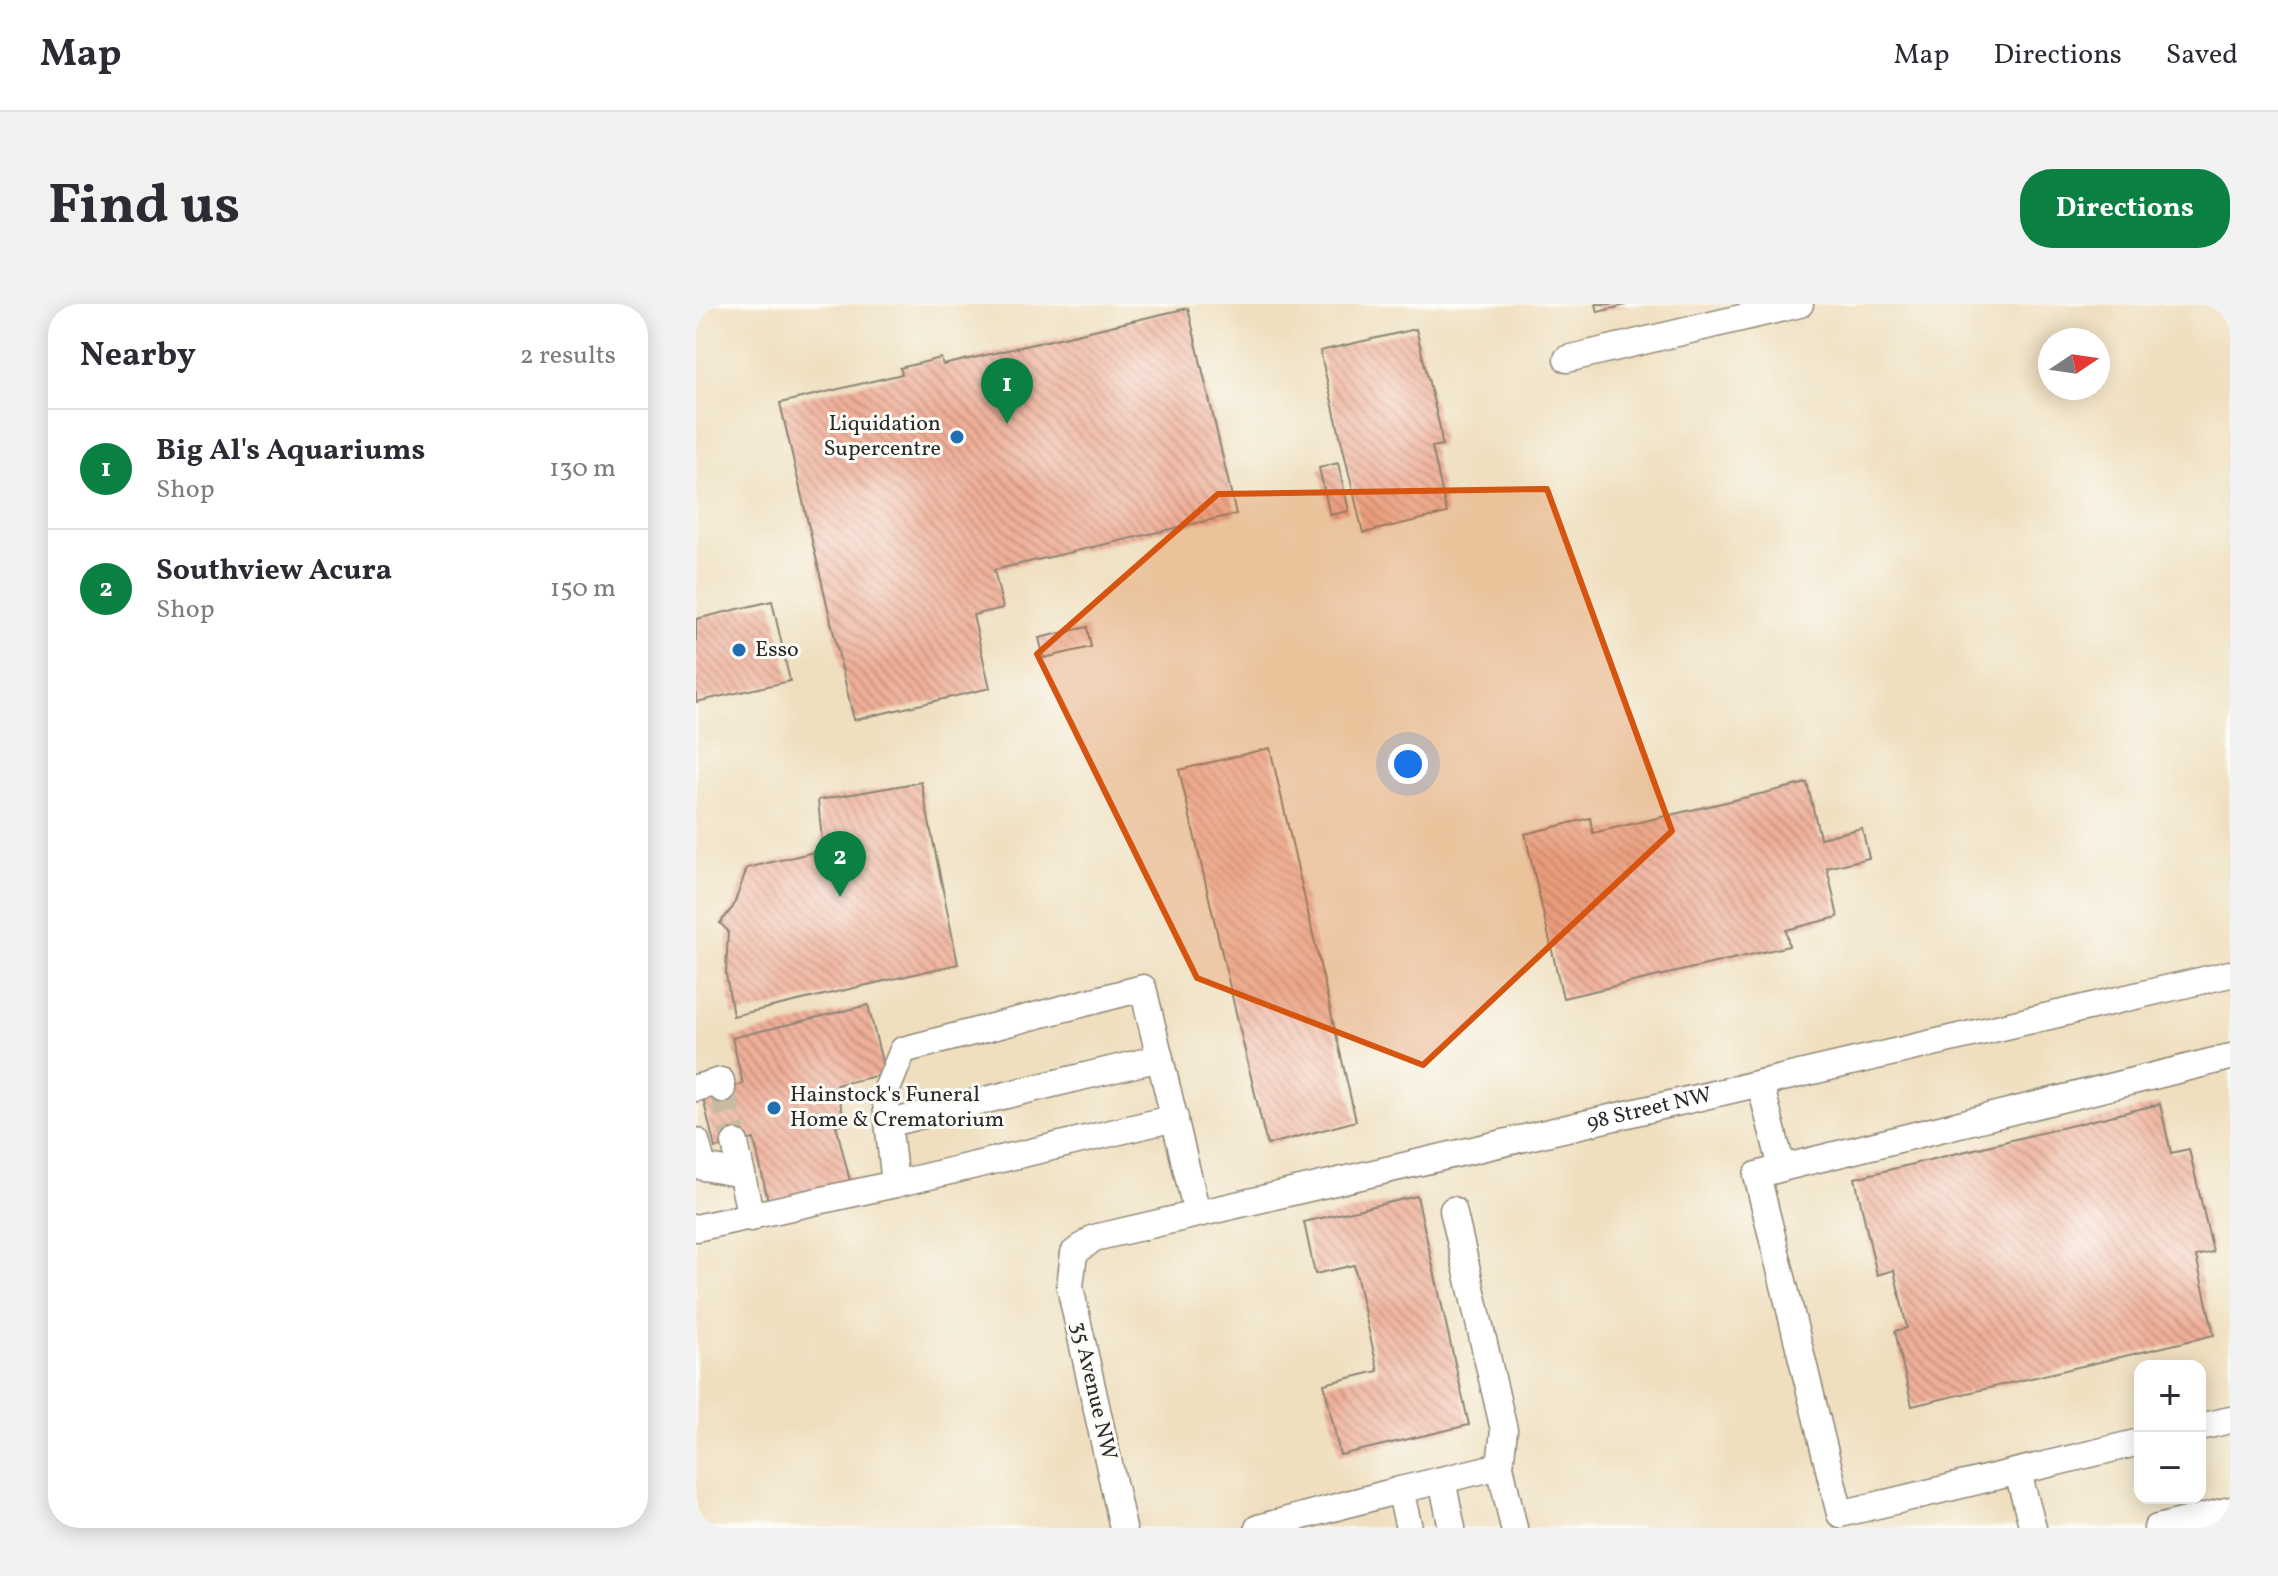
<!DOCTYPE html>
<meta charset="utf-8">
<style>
:root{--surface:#fff;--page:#f2f2f3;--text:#2b2b33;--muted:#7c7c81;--line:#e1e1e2;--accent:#0b8043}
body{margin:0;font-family:Vollkorn,serif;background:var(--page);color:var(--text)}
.controls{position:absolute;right:24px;bottom:24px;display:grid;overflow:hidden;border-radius:16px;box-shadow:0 4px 20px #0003}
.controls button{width:72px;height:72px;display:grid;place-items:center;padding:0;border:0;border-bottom:2px solid var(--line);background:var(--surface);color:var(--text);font:40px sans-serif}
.compass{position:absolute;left:1342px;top:24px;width:72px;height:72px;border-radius:50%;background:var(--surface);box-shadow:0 4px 20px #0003;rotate:77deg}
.you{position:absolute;left:712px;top:460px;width:28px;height:28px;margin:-20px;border:6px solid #fff;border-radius:50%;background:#1a73e8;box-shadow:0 0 0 12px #1a73e833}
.badge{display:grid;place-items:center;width:52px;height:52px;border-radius:50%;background:var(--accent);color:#fff;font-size:26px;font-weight:700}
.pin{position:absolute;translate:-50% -66px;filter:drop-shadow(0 2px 4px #0008)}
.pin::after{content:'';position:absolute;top:42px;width:28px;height:24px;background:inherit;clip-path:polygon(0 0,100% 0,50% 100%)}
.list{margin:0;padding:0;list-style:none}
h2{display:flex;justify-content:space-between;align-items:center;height:104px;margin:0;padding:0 32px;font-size:34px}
h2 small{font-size:26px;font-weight:400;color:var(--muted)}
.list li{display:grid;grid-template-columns:52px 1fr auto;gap:24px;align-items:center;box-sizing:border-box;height:120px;padding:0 32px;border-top:2px solid var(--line)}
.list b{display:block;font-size:30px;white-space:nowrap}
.list p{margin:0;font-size:26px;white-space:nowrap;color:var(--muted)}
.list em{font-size:26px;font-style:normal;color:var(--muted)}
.map{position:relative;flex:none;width:1534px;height:1224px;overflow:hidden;border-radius:32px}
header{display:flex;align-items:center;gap:48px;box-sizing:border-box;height:112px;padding:0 40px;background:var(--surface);border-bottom:2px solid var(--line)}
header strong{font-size:38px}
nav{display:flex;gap:44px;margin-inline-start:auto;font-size:28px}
.intro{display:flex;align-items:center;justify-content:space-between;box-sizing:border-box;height:192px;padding:0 48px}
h1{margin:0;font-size:56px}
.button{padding:20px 36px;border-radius:32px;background:var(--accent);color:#fff;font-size:28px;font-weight:700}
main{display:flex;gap:48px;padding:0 48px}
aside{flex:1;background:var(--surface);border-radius:32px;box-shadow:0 4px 20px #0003}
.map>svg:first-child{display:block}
.building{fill:url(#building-back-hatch)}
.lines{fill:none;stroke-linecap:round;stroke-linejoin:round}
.minor-tunnel{stroke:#c8bba1;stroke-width:26;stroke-dasharray:26 13;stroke-linecap:butt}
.minor-casing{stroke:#8d8575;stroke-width:29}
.minor{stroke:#fff;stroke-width:26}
.marked{fill:#d5540f;fill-opacity:0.2;stroke:#d5540f;stroke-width:6;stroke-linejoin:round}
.poi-dot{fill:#1f6fb2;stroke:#fdfcf7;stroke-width:3}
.labels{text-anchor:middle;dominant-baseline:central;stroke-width:6;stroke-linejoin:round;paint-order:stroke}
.poi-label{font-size:22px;fill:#2b2b2b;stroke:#fdfcf7;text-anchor:start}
.street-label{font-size:22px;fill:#2b2b2b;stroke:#fdfcf7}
</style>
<header>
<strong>Map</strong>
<nav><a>Map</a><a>Directions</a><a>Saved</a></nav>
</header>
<div class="intro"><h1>Find us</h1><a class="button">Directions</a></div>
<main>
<aside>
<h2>Nearby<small>2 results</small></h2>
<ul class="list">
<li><span class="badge">1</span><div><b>Big Al's Aquariums</b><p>Shop</p></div><em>130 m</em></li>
<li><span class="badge">2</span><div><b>Southview Acura</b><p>Shop</p></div><em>150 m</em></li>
</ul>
</aside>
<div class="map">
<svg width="1534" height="1224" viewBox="0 0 1534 1224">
<defs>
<pattern id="building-back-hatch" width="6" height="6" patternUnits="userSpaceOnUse" patternTransform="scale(2)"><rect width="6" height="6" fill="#efaf98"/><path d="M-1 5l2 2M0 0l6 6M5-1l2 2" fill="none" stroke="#c28f7c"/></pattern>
</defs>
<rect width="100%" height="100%" fill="#fdfcf7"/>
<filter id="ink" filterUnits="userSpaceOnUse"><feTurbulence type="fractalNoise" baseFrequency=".0125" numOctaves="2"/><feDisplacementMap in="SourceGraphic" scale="16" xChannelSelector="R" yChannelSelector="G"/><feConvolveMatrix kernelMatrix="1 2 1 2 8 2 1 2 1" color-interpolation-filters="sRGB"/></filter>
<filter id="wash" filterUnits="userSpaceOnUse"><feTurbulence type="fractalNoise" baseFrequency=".006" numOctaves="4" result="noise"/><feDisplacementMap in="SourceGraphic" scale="32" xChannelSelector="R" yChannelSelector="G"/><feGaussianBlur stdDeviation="1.8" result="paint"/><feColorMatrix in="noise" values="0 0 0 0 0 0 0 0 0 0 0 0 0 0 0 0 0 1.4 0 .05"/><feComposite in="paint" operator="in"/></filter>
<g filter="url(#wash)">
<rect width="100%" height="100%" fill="#efdfbf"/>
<g id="blocks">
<g class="building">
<path d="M900 0H930V1L902 8Z"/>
<path d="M492 4 540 210 298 266 307 304 277 311 294 384 158 416 84 99 206 70 204 64 245 54 247 61Z"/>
<path d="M720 25 744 124 746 141 736 143 751 209 667 229 624 47Z"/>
<path d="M642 159 653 207 634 211 623 164Z"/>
<path d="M76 297 94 377 0 398V315Z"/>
<path d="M391 323 395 343 348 354 343 334Z"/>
<path d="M574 444 660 817 571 841 483 466Z"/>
<path d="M225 478 262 660 37 712 30 670 32 627 24 619 37 603 51 564 127 546 122 496Z"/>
<path d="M1111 479 1124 534 1166 524 1173 554 1131 564 1142 613 1090 626 1093 642 867 694 829 530 894 514 897 529Z"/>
<path d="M172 701 189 770 140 781 149 819 140 821 154 877 72 897 58 835 19 844 6 790 47 780 36 734Z"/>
<path d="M1464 800 1475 849 1493 845 1517 948 1500 952 1518 1031 1216 1102 1199 1027 1211 1024 1198 966 1181 971 1159 874Z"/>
<path d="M721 892 773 1121 644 1151 628 1080 682 1067 658 961 619 970 608 918Z"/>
</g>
</g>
</g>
<g filter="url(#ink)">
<use href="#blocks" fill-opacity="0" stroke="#8d8575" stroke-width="2"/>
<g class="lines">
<path class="minor-tunnel" d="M26 785 39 839"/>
<g class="minor-casing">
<g id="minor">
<path d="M871 55 1104 0"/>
<path d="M1064 779 1086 864 1061 871 1144 1210 1444 1138"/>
<path d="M0 784 25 777 26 785"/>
<path d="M194 819 464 754"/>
<path d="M0 837 7 863 46 870"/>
<path d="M39 839 55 914"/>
<path d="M1086 864 1534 753"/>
<path d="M199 880 479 814"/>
<path d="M757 906 808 1126 804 1162"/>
<path d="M0 924 199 880 189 790 207 746 447 684 501 909"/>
<path d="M1504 1123 1534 1116"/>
<path d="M1322 1169 1337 1224"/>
<path d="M746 1176 756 1224"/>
<path id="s1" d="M427 1224 374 983 378 949 398 934 1534 670"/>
<path d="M562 1224 704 1186"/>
<path d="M713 1224 704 1186 804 1162 818 1224"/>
<path d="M1461 1224 1534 1206"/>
</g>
</g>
<use href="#minor" class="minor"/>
</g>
</g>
<path class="marked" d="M851 185 976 527 727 761 501 674 341 350 522 190Z"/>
<g class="poi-dot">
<circle cx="261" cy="133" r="8"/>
<circle cx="43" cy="346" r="8"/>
<circle cx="78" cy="804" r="8"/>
</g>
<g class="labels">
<g class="poi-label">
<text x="245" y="120" text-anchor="end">Liquidation<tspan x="245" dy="25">Supercentre</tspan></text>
<text x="59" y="346">Esso</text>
<text x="94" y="791">Hainstock's Funeral<tspan x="94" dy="25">Home &amp; Crematorium</tspan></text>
</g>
<g class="street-label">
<text stroke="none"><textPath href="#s1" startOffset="876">98 Street NW</textPath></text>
<text transform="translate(397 1087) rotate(77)">35 Avenue NW</text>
</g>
</g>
</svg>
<div class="controls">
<button>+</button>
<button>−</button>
</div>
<svg class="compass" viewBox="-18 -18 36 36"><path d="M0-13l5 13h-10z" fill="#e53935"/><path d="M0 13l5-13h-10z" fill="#7c7c81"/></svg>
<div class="you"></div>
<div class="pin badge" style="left:311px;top:120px">1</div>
<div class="pin badge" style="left:144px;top:593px">2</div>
</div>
</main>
